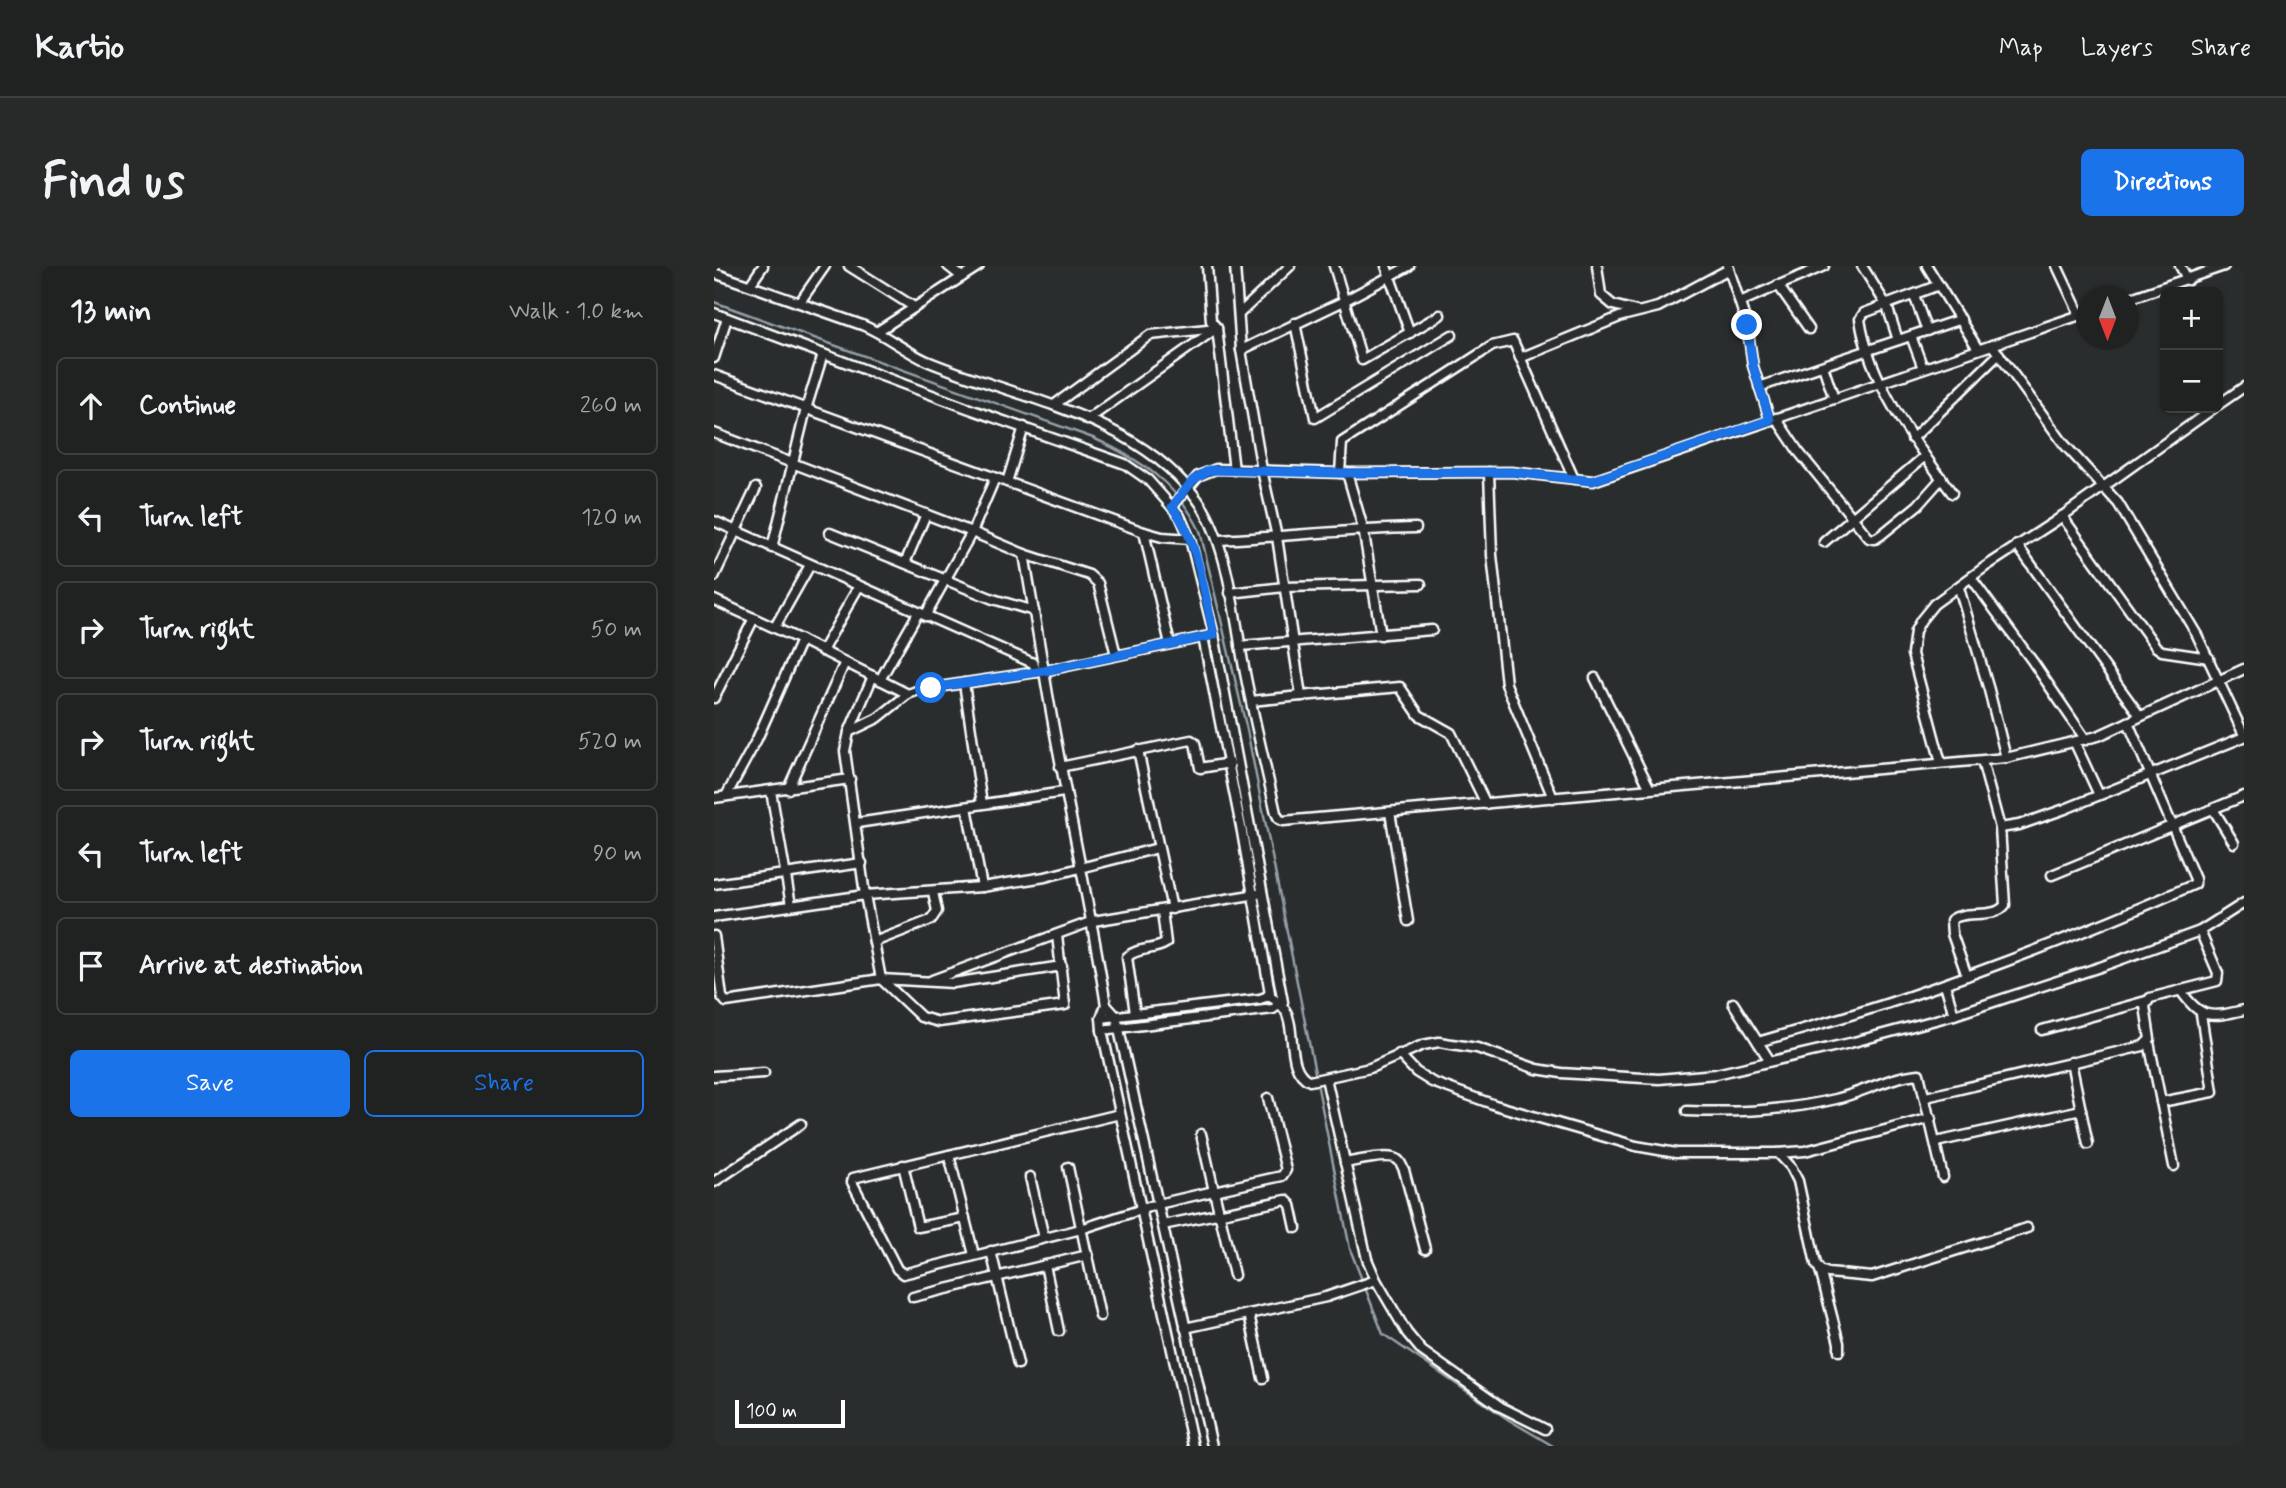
<!DOCTYPE html>
<meta charset="utf-8">
<style>
:root{--surface:#202222;--page:#282a2a;--text:#f1f3f6;--muted:#a2a4a5;--line:#3d3f40;--accent:#1a73e8}
body{margin:0;font-family:Mynerve,sans-serif;background:var(--page);color:var(--text)}
.controls{position:absolute;right:21px;top:21px;display:grid;overflow:hidden;border-radius:10px;box-shadow:0 2px 5px #0004}
.controls button{width:63px;height:63px;display:grid;place-items:center;padding:0;border:0;border-bottom:2px solid var(--line);background:var(--surface);color:var(--text);font:35px sans-serif}
.compass{position:absolute;left:1362px;top:21px;width:63px;height:63px;border-radius:50%;background:var(--surface);box-shadow:0 2px 5px #0004;rotate:180deg}
.scale{position:absolute;left:21px;bottom:18px;width:110px;box-sizing:border-box;padding-left:7px;border:4px solid #fff;border-top:0;font-size:19px;line-height:24px;white-space:nowrap;color:#fff;-webkit-text-stroke:5px #2a2d2e;paint-order:stroke}
.stop{position:absolute;width:21px;height:21px;margin:-16px;border:5px solid #1a73e8;border-radius:50%;background:#fff}
.stop.end{background:#1a73e8;border-color:#fff;box-shadow:0 2px 7px #0008}
.list{margin:0;padding:0;list-style:none}
h2{display:flex;justify-content:space-between;align-items:center;height:91px;margin:0;padding:0 28px;font-size:30px}
h2 small{font-size:23px;font-weight:400;color:var(--muted)}
.list li{display:grid;grid-template-columns:46px 1fr auto;gap:21px;align-items:center;box-sizing:border-box;height:98px;margin:0 14px 14px;padding:0 14px;border:2px solid var(--line);border-radius:10px}
.list b{display:block;font-size:26px;white-space:nowrap}
.list em{font-size:23px;font-style:normal;color:var(--muted)}
.actions{display:flex;gap:14px;padding:21px 28px}
.actions a{flex:1;padding:16px 0;border:2px solid var(--accent);border-radius:10px;text-align:center;font-size:24px;color:var(--accent)}
.actions .main{background:var(--accent);color:#fff}
.icon{flex:none;width:38px;height:38px;fill:none;stroke:currentColor;stroke-width:2;stroke-linecap:round;stroke-linejoin:round}
.map{position:relative;flex:none;width:1530px;height:1180px;overflow:hidden;border-radius:10px}
header{display:flex;align-items:center;gap:42px;box-sizing:border-box;height:98px;padding:0 35px;background:var(--surface);border-bottom:2px solid var(--line)}
header strong{font-size:33px}
nav{display:flex;gap:38px;margin-inline-start:auto;font-size:24px}
.intro{display:flex;align-items:center;justify-content:space-between;box-sizing:border-box;height:168px;padding:0 42px}
h1{margin:0;font-size:49px}
.button{padding:18px 32px;border-radius:10px;background:var(--accent);color:#fff;font-size:24px;font-weight:700}
main{display:flex;gap:42px;padding:0 42px}
aside{flex:1;background:var(--surface);border-radius:10px;box-shadow:0 2px 5px #0004}
.map>svg:first-child{display:block}
.lines{fill:none;stroke-linecap:round;stroke-linejoin:round}
.stream{stroke:#94a0a9;stroke-width:2.5}
.minor-casing{stroke:#fff;stroke-width:13}
.minor{stroke:#2a2d2e;stroke-width:8}
.route{stroke:#1a73e8;stroke-width:9}
</style>
<header>
<strong>Kartio</strong>
<nav><a>Map</a><a>Layers</a><a>Share</a></nav>
</header>
<div class="intro"><h1>Find us</h1><a class="button">Directions</a></div>
<main>
<aside>
<h2>13 min<small>Walk · 1.0 km</small></h2>
<ul class="list">
<li><svg class="icon" aria-label="ahead" viewBox="0 0 24 24"><path d="M12 20V5M6 11l6-6 6 6"/></svg><div><b>Continue</b></div><em>260 m</em></li>
<li><svg class="icon" aria-label="left" viewBox="0 0 24 24"><path d="M17 20v-9H6M10 6l-5 5 5 5"/></svg><div><b>Turn left</b></div><em>120 m</em></li>
<li><svg class="icon" aria-label="right" viewBox="0 0 24 24"><path d="M7 20v-9h11M14 6l5 5-5 5"/></svg><div><b>Turn right</b></div><em>50 m</em></li>
<li><svg class="icon" aria-label="right" viewBox="0 0 24 24"><path d="M7 20v-9h11M14 6l5 5-5 5"/></svg><div><b>Turn right</b></div><em>520 m</em></li>
<li><svg class="icon" aria-label="left" viewBox="0 0 24 24"><path d="M17 20v-9H6M10 6l-5 5 5 5"/></svg><div><b>Turn left</b></div><em>90 m</em></li>
<li><svg class="icon" aria-label="arrive" viewBox="0 0 24 24"><path d="M6 21V4h12l-3 4 3 4H6"/></svg><div><b>Arrive at destination</b></div></li>
</ul>
<div class="actions"><a class="main">Save</a><a>Share</a></div>
</aside>
<div class="map">
<svg width="1530" height="1180" viewBox="0 0 1530 1180">
<rect width="100%" height="100%" fill="#2a2d2e"/>
<filter id="ink" filterUnits="userSpaceOnUse"><feTurbulence type="fractalNoise" baseFrequency=".0143" numOctaves="2"/><feDisplacementMap in="SourceGraphic" scale="14" xChannelSelector="R" yChannelSelector="G"/><feConvolveMatrix kernelMatrix="1 2 1 2 8 2 1 2 1" color-interpolation-filters="sRGB"/></filter>
<g filter="url(#ink)">
<g class="lines">
<path class="stream" d="M0 36 379 172C425 193 463 217 486 265L533 464 636 983 669 1068 795 1154 839 1180"/>
<g class="minor-casing">
<g id="minor">
<path d="M135 0 200 41"/>
<path d="M234 0 248 11"/>
<path d="M521 0 527 84 548 204 563 271 587 430 537 435"/>
<path d="M620 0 648 94 726 49"/>
<path d="M672 0 696 67"/>
<path d="M883 0 887 29 899 39 922 45"/>
<path d="M1014 0 1033 59 1039 100 1056 154"/>
<path d="M1148 0 1173 40 1184 74"/>
<path d="M1213 0 1264 83"/>
<path d="M1343 0 1366 49"/>
<path d="M1466 0 1474 14"/>
<path d="M0 7 148 59C171 68 190 85 213 95 302 132 418 149 480 229 515 272 521 358 532 412 541 457 552 502 562 547L565 553 569 555 1292 492 1384 470 1530 403"/>
<path d="M36 19 49 0"/>
<path d="M1064 19 1095 63"/>
<path d="M1225 19 1150 47 1146 53C1155 116 1201 177 1238 227"/>
<path d="M1200 29 1213 65"/>
<path d="M1414 33 1510 0"/>
<path d="M86 36 111 0"/>
<path d="M1026 36 1110 0"/>
<path d="M0 47 253 142 411 198 434 214 466 250 476 273 500 369 569 736 559 743 388 764"/>
<path d="M526 47 576 0"/>
<path d="M581 57 601 152 738 69"/>
<path d="M164 65 265 0"/>
<path d="M1197 70 1209 102"/>
<path d="M1278 79 1350 178 1404 237 1483 369 1530 469"/>
<path d="M527 84 630 35 695 0"/>
<path d="M0 92 13 52"/>
<path d="M806 92 908 50 944 41 1015 3"/>
<path d="M1109 100 1120 133"/>
<path d="M0 109 430 266 448 271 476 273"/>
<path d="M1045 121 1247 53"/>
<path d="M340 139 436 69 503 62 520 204"/>
<path d="M1504 139 1530 121"/>
<path d="M1062 152 1084 185 1155 272 1161 273 1167 269 1204 239 1228 212"/>
<path d="M373 154 503 62 497 55 493 0"/>
<path d="M0 167 258 266 310 288 375 309 384 317 402 389"/>
<path d="M1198 173 1285 88"/>
<path d="M775 206 778 289 792 418 839 532"/>
<path d="M626 207 628 176 778 80 799 75 860 213"/>
<path d="M633 207 649 262 667 369"/>
<path d="M293 216 310 161"/>
<path d="M458 241 484 210 502 203 626 207 797 206 879 215 1372 47"/>
<path d="M1348 250 1442 381 1448 385 1495 392"/>
<path d="M0 255 319 397 323 406"/>
<path d="M430 266 456 378"/>
<path d="M116 267 279 333 320 345"/>
<path d="M504 274C570 271 636 263 702 262"/>
<path d="M1110 276 1211 190"/>
<path d="M1303 279 1426 450"/>
<path d="M58 282 92 143 109 88"/>
<path d="M310 288 330 405 205 424 194 428 164 452 135 466 131 485 151 629 167 713 207 751 225 756 351 739 343 669"/>
<path d="M191 297 212 248"/>
<path d="M0 311 42 222"/>
<path d="M1258 313 1319 396 1372 474"/>
<path d="M1245 322 1275 424 1292 492"/>
<path d="M516 327 570 321 707 318"/>
<path d="M0 334 87 374 194 428"/>
<path d="M211 350 258 266 281 212"/>
<path d="M61 361 96 299"/>
<path d="M526 380 718 364"/>
<path d="M108 385 145 320"/>
<path d="M881 412 936 523"/>
<path d="M166 414 204 347"/>
<path d="M250 417 268 538"/>
<path d="M587 430 686 421 705 449 737 467 772 538"/>
<path d="M0 432 40 352"/>
<path d="M135 466 159 410"/>
<path d="M1361 477 1385 529"/>
<path d="M424 484 458 643"/>
<path d="M1227 497 1198 388 1201 365 1207 354 1220 338 1271 301 1340 256 1500 142"/>
<path d="M346 501 477 474 481 477 486 502 516 497"/>
<path d="M74 523 131 396"/>
<path d="M57 525 77 639"/>
<path d="M12 530 43 473 87 374"/>
<path d="M0 532 136 513"/>
<path d="M253 541 268 621"/>
<path d="M1499 543 1520 577"/>
<path d="M676 546 694 655"/>
<path d="M143 557 350 526"/>
<path d="M1286 562 1305 559 1351 543 1530 471"/>
<path d="M1338 609 1530 530"/>
<path d="M0 618 148 597"/>
<path d="M0 651 151 629 268 621 331 611 444 582"/>
<path d="M0 670 8 731 12 736 167 713 239 717 348 700"/>
<path d="M160 676 217 654 223 645 219 626"/>
<path d="M1253 710 1238 668 1237 654C1251 643 1280 654 1291 639L1286 562 1268 495"/>
<path d="M218 714 379 655 543 628"/>
<path d="M1231 718 1240 749"/>
<path d="M1467 725C1487 753 1496 752 1530 744"/>
<path d="M554 729C560 733 567 738 571 744 583 763 571 804 596 815L656 802 709 779 725 776 763 782 823 803 847 807 945 813 1002 808 1136 777 1240 749 1386 701 1486 665 1530 637"/>
<path d="M1019 737 1056 795"/>
<path d="M392 739 402 750 498 1180"/>
<path d="M421 747 413 691C423 681 440 685 452 677L448 645"/>
<path d="M387 752 546 733 552 731 556 727 528 566 489 371"/>
<path d="M1328 764 1432 735"/>
<path d="M1044 776C1092 762 1140 749 1187 733 1287 699 1385 661 1481 618V613L1414 456"/>
<path d="M1435 776 1460 900"/>
<path d="M685 788 702 806 718 816 781 839 922 880 962 887H1064L1091 885 1217 852"/>
<path d="M1357 796 1374 878"/>
<path d="M0 810 50 807"/>
<path d="M612 812 653 993 662 1014 693 1067 708 1085 787 1141 831 1163"/>
<path d="M1212 831 1429 780 1436 773 1431 740 1436 732 1503 715 1504 707 1486 665"/>
<path d="M1447 836 1499 826 1487 748"/>
<path d="M973 845C1022 847 1075 844 1122 833 1150 826 1177 810 1205 808L1229 911"/>
<path d="M406 848 139 912 138 916 183 1003 189 1008 367 963 444 938 500 925 520 1009"/>
<path d="M487 868 500 925 568 910 572 904 554 832"/>
<path d="M1222 876 1367 844"/>
<path d="M1064 887 1077 901 1084 915 1102 998 1106 1004 1114 1007 1158 1011 1313 962"/>
<path d="M235 889 260 989"/>
<path d="M631 897C641 895 677 887 684 894 687 896 688 901 690 904L711 983"/>
<path d="M189 899 204 961 251 952"/>
<path d="M354 901 386 1050"/>
<path d="M316 911 330 972"/>
<path d="M0 916 87 858"/>
<path d="M449 959 572 934 577 939 582 962"/>
<path d="M277 985 304 1098"/>
<path d="M331 999 345 1065"/>
<path d="M1106 1004 1125 1077V1085"/>
<path d="M199 1031 374 989"/>
<path d="M535 1048 549 1112"/>
<path d="M471 1062 612 1031 662 1014"/>
<path d="M479 1180 388 764 387 752 392 739C374 627 348 517 330 405L500 369"/>
</g>
</g>
<use href="#minor" class="minor"/>
</g>
</g>
<g class="lines" filter="url(#ink)">
<path class="route" d="M217 422 330 405 500 369C491 331 484 271 458 241L479 214 495 204 626 207 797 206 878 215 1056 154 1039 100 1033 59"/>
</g>
</svg>
<div class="controls">
<button>+</button>
<button>−</button>
</div>
<svg class="compass" viewBox="-18 -18 36 36"><path d="M0-13l5 13h-10z" fill="#e53935"/><path d="M0 13l5-13h-10z" fill="#a2a4a5"/></svg>
<div class="scale">100 m</div>
<div class="stop" style="left:217px;top:422px"></div>
<div class="stop end" style="left:1033px;top:59px"></div>
</div>
</main>
